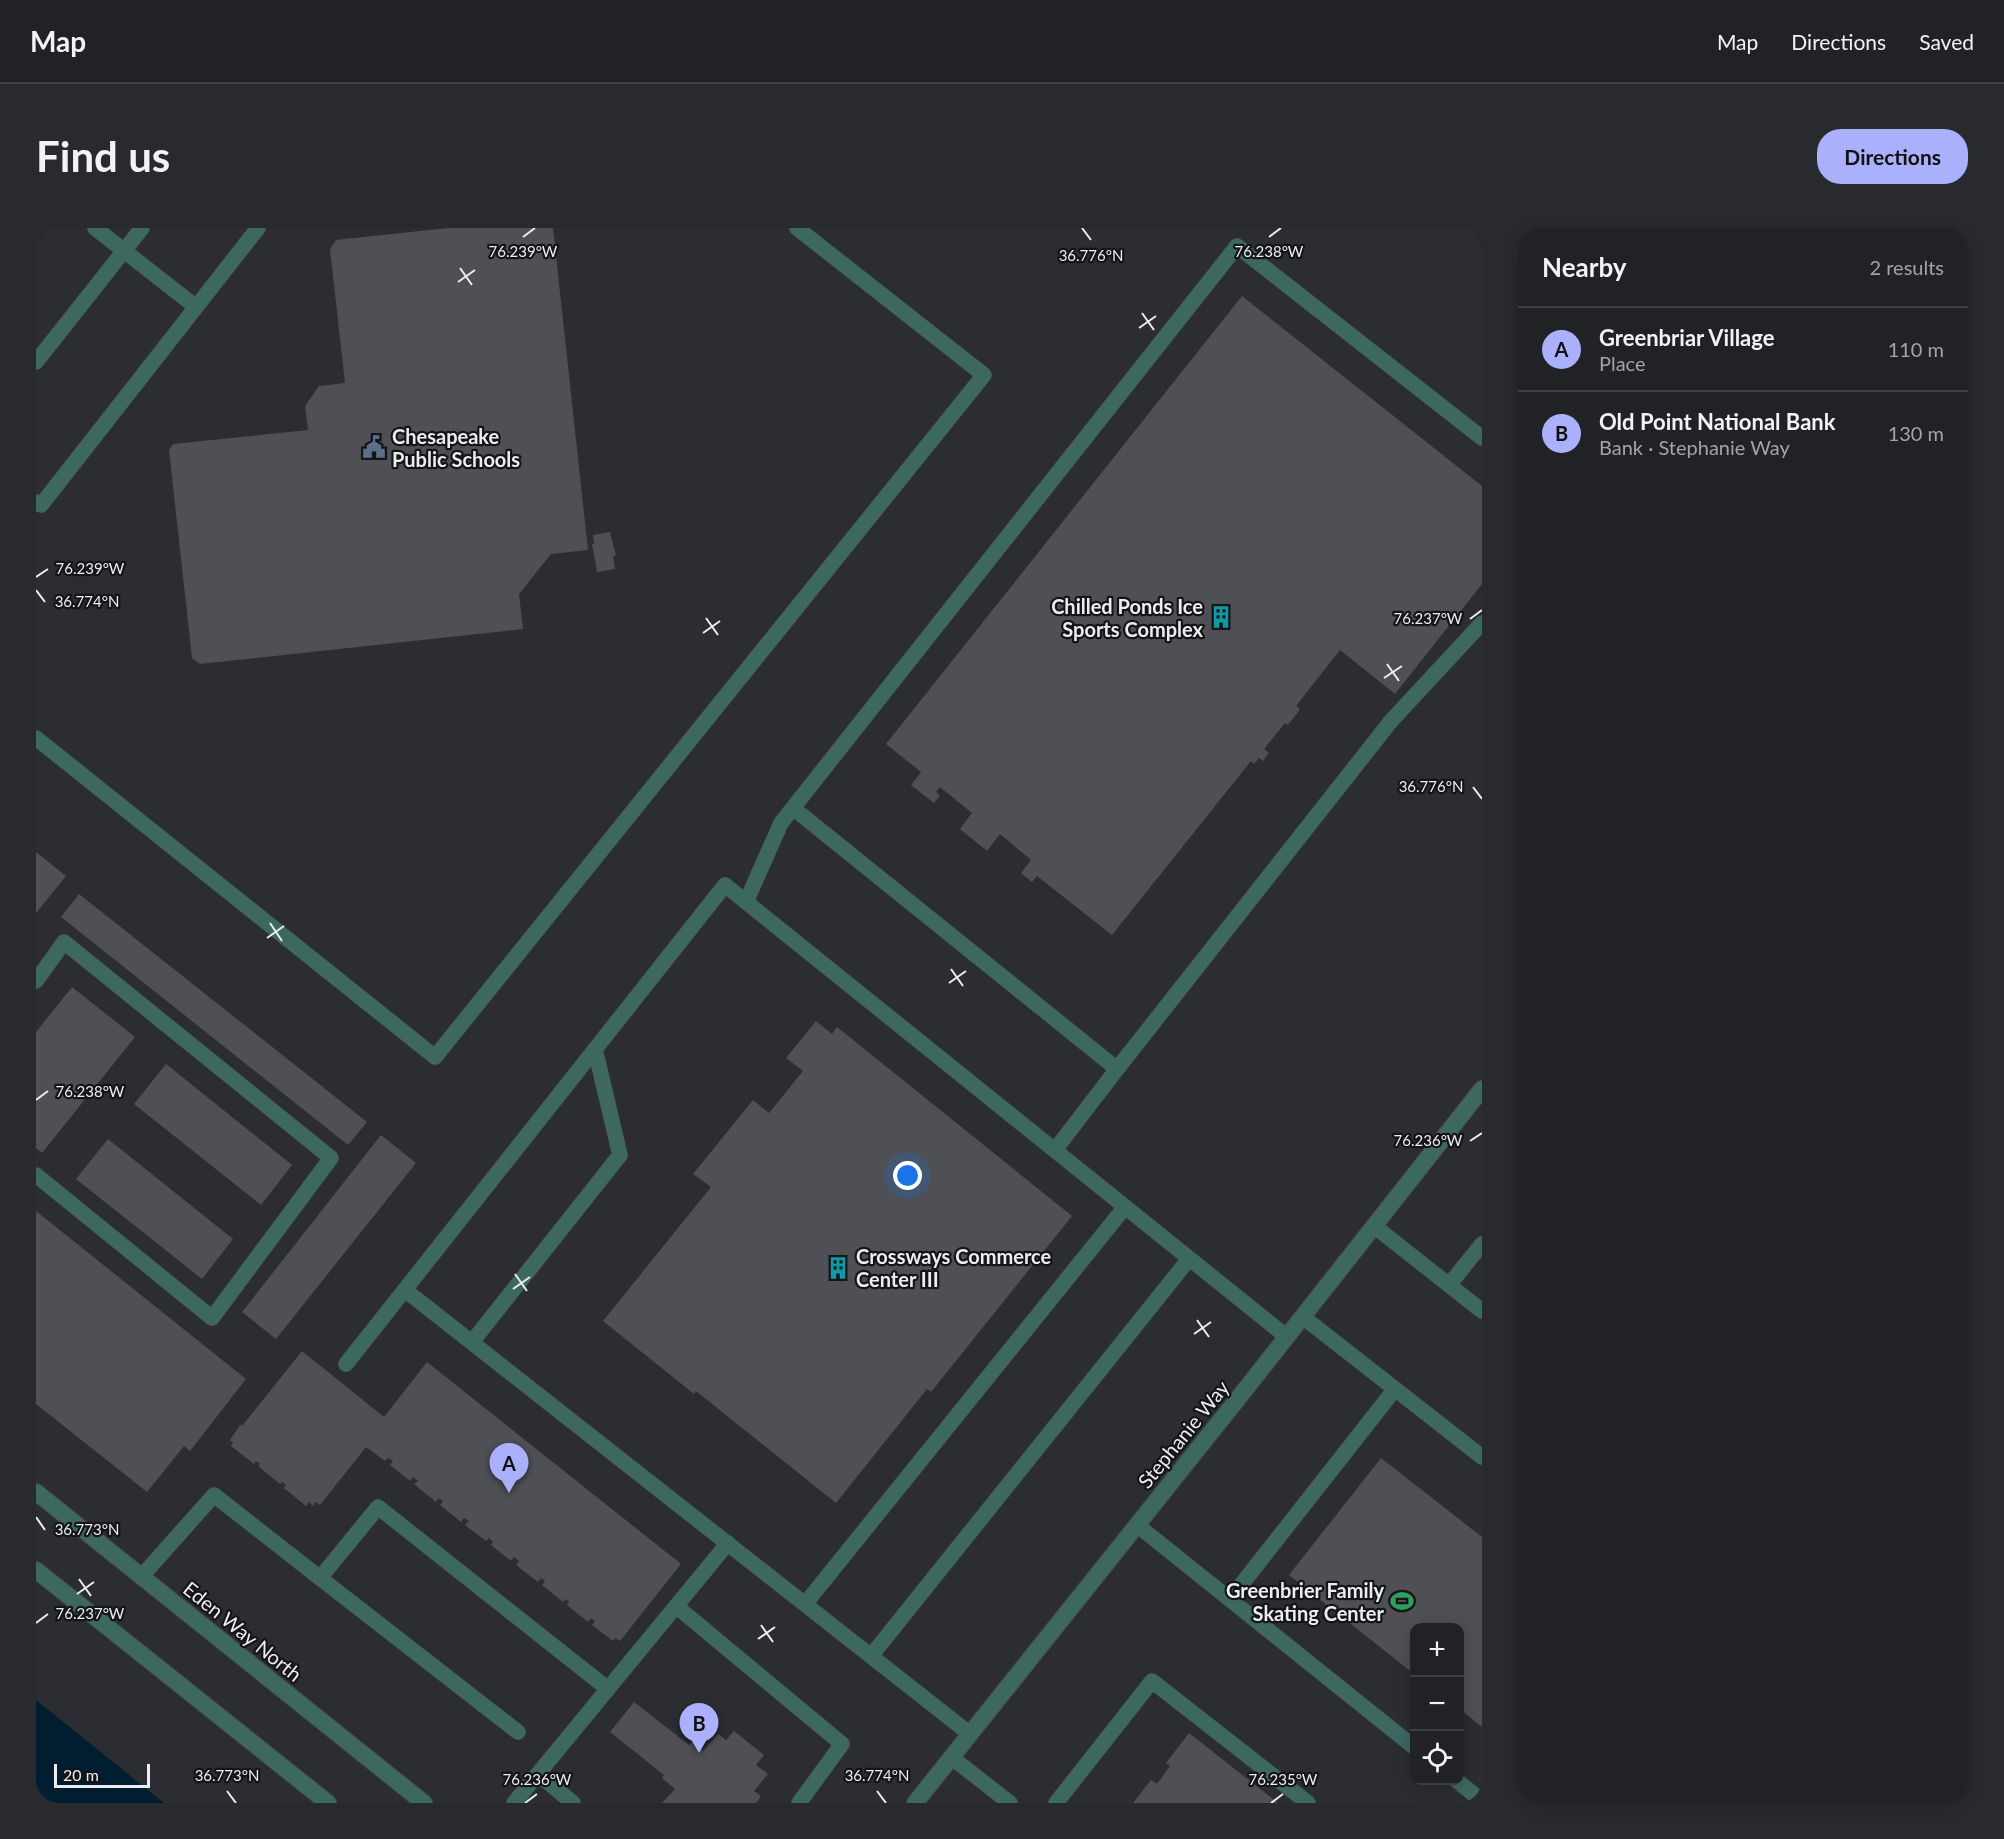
<!DOCTYPE html>
<meta charset="utf-8">
<style>
:root{--surface:#202226;--page:#282a2e;--text:#f1f3f6;--muted:#a2a4a7;--line:#3d3f43;--accent:#aab0fb}
body{margin:0;font-family:Lato,sans-serif;background:var(--page);color:var(--text)}
.controls{position:absolute;right:18px;bottom:18px;display:grid;overflow:hidden;border-radius:12px;box-shadow:0 3px 15px #0003}
.controls button{width:54px;height:54px;display:grid;place-items:center;padding:0;border:0;border-bottom:2px solid var(--line);background:var(--surface);color:var(--text);font:30px sans-serif}
.scale{position:absolute;left:18px;bottom:15px;width:96px;box-sizing:border-box;padding-left:6px;border:3px solid #ecedf1;border-top:0;font-size:16px;line-height:21px;white-space:nowrap;color:#ecedf1;-webkit-text-stroke:4px #151518;paint-order:stroke}
.you{position:absolute;left:872px;top:948px;width:21px;height:21px;margin:-15px;border:4px solid #fff;border-radius:50%;background:#1a73e8;box-shadow:0 0 0 9px #1a73e833}
.badge{display:grid;place-items:center;width:39px;height:39px;border-radius:50%;background:var(--accent);color:#111;font-size:20px;font-weight:700}
.pin{position:absolute;translate:-50% -50px;filter:drop-shadow(0 2px 3px #0008)}
.pin::after{content:'';position:absolute;top:32px;width:21px;height:18px;background:inherit;clip-path:polygon(0 0,100% 0,50% 100%)}
.list{margin:0;padding:0;list-style:none}
h2{display:flex;justify-content:space-between;align-items:center;height:78px;margin:0;padding:0 24px;font-size:26px}
h2 small{font-size:20px;font-weight:400;color:var(--muted)}
.list li{display:grid;grid-template-columns:39px 1fr auto;gap:18px;align-items:center;box-sizing:border-box;height:84px;padding:0 24px;border-top:2px solid var(--line)}
.list b{display:block;font-size:22px;white-space:nowrap}
.list p{margin:0;font-size:20px;white-space:nowrap;color:var(--muted)}
.list em{font-size:20px;font-style:normal;color:var(--muted)}
.icon{flex:none;width:33px;height:33px;fill:none;stroke:currentColor;stroke-width:2;stroke-linecap:round;stroke-linejoin:round}
.map{position:relative;flex:none;width:1446px;height:1575px;overflow:hidden;border-radius:24px}
header{display:flex;align-items:center;gap:36px;box-sizing:border-box;height:84px;padding:0 30px;background:var(--surface);border-bottom:2px solid var(--line)}
header strong{font-size:28px}
nav{display:flex;gap:33px;margin-inline-start:auto;font-size:21px}
.intro{display:flex;align-items:center;justify-content:space-between;box-sizing:border-box;height:144px;padding:0 36px}
h1{margin:0;font-size:42px}
.button{padding:15px 27px;border-radius:24px;background:var(--accent);color:#111;font-size:21px;font-weight:700}
main{display:flex;gap:36px;padding:0 36px}
aside{flex:1;background:var(--surface);border-radius:24px;box-shadow:0 3px 15px #0003}
.map>svg:first-child{display:block}
.water{fill:#001e30}
.building{fill:#4e5055}
.lines{fill:none;stroke-linecap:round;stroke-linejoin:round}
.service-casing{stroke:#46484d;stroke-width:16}
.minor-casing{stroke:#46484d;stroke-width:18}
.tertiary-casing{stroke:#46484d;stroke-width:18}
.service{stroke:#3d6860;stroke-width:15}
.minor{stroke:#3d6860;stroke-width:16}
.tertiary{stroke:#3d6860;stroke-width:16}
.ticks{fill:none;stroke:#ecedf1;stroke-width:2}
.labels{text-anchor:middle;dominant-baseline:central;stroke-width:4.5;stroke-linejoin:round;paint-order:stroke}
.poi-label{font-size:20px;font-weight:bold;fill:#ecedf1;stroke:#151518;text-anchor:start}
.street-label{font-size:20px;fill:#ecedf1;stroke:#151518}
.ticks-label{font-size:15px;text-anchor:middle;fill:#ecedf1;stroke:#151518;stroke-width:4.5;stroke-linejoin:round;paint-order:stroke}
</style>
<header>
<strong>Map</strong>
<nav><a>Map</a><a>Directions</a><a>Saved</a></nav>
</header>
<div class="intro"><h1>Find us</h1><a class="button">Directions</a></div>
<main>
<div class="map">
<svg width="1446" height="1575" viewBox="0 0 1446 1575">
<rect width="100%" height="100%" fill="#2b2d32"/>
<path class="water" d="M0 1472 128 1575H0Z"/>
<g class="building">
<path d="M412 0H517L552 322 515 326 483 366 487 401 164 436 156 430 133 222 137 216 272 202 269 178 283 158 309 155 294 21 300 12Z"/>
<path d="M1430 0H1446V13Z"/>
<path d="M1206 68 1446 258V356L1359 466 1304 422 1260 478 1264 481 1259 488 1252 497 1249 495 1228 521 1233 525 1227 533 1223 530 1218 536 1215 533 1076 707 1001 648 996 654 985 645 995 632 964 606 951 623 924 601 936 585 904 559 900 564 904 568 898 575 875 557 885 544 850 516Z"/>
<path d="M574 304 580 328H577L579 341 561 344 556 316H558L557 307Z"/>
<path d="M0 624 30 648 0 685Z"/>
<path d="M43 666 331 894 312 917 25 689Z"/>
<path d="M36 759 99 809 6 925 0 920V804Z"/>
<path d="M780 793 796 806 801 799 1036 988 895 1164 891 1161 800 1275 660 1163 658 1166 567 1093 675 959 657 946 717 872 733 885 767 843 750 830Z"/>
<path d="M130 836 256 937 225 977 98 876Z"/>
<path d="M345 907 380 935 240 1111 206 1084Z"/>
<path d="M72 911 197 1011 166 1051 40 951Z"/>
<path d="M0 983 210 1151 154 1223 148 1218 111 1264 0 1176Z"/>
<path d="M266 1123 348 1189 391 1134 645 1336 584 1413 579 1410 577 1413 556 1397 559 1393 555 1390 552 1394 531 1377 533 1373 530 1371 527 1374 506 1357 509 1353 505 1350 502 1354 480 1337 483 1333 478 1329 475 1333 455 1317 457 1314 453 1310 450 1313 429 1297 433 1293 428 1290 425 1294 404 1277 407 1273 402 1270 400 1274 378 1256 382 1253 377 1249 374 1253 354 1237 357 1233 352 1230 349 1233 330 1219 284 1277 280 1274 277 1278 273 1274 270 1278 248 1260 250 1257 246 1254 244 1256 222 1238 224 1236 220 1233 218 1236 195 1218 197 1215 194 1212 205 1196 206 1198Z"/>
<path d="M1345 1230 1446 1309V1499L1424 1481V1400H1378V1446L1253 1347Z"/>
<path d="M598 1474 653 1517 656 1514 667 1523 682 1506 690 1512 698 1503 728 1527 720 1537 732 1546 718 1563 725 1568 720 1575H626L639 1561 626 1550 628 1547 574 1504Z"/>
<path d="M1153 1505 1242 1575H1097L1115 1552 1121 1556 1134 1538 1130 1535Z"/>
</g>
<g class="lines">
<g class="service-casing">
<g id="service">
<path d="M59 0 160 79"/>
<path d="M0 134 106 0"/>
<path d="M0 274 5 277 222 0"/>
<path d="M0 510 399 829 948 147 761 0"/>
<path d="M757 580 1081 841 1355 493 1446 395"/>
<path d="M710 674 745 595 1201 18 1446 210"/>
<path d="M0 753 28 714 295 930 176 1090 0 947"/>
<path d="M1019 922 1081 841"/>
<path d="M1338 998 1446 1083"/>
<path d="M1413 1057 1446 1016"/>
<path d="M369 1062 934 1506"/>
<path d="M1267 1089 1446 1229"/>
<path d="M436 1114 584 927 559 821"/>
<path d="M310 1136 689 657 1251 1109"/>
<path d="M1101 1297 1378 1519"/>
<path d="M105 1349 178 1267 284 1350"/>
<path d="M1194 1371 1359 1161"/>
<path d="M769 1376 1089 979"/>
<path d="M640 1378 806 1516 763 1575"/>
<path d="M835 1428 1153 1031"/>
<path d="M482 1504 284 1350 342 1279 572 1461"/>
<path d="M915 1529 974 1575"/>
<path d="M502 1546 537 1575"/>
<path d="M1420 1552 1446 1573"/>
<path d="M478 1575 692 1315"/>
<path d="M1020 1575 1116 1453 1272 1575"/>
</g>
</g>
<g class="minor-casing">
<path id="minor" d="M879 1575 1212 1158 1446 861"/>
</g>
<g class="tertiary-casing">
<g id="tertiary">
<path d="M0 1264 388 1575"/>
<path d="M0 1342 292 1575"/>
</g>
</g>
<use href="#service" class="service"/>
<use href="#minor" class="minor"/>
<use href="#tertiary" class="tertiary"/>
</g>
<path class="ticks" d="M1046 0 1055 12M487 9 499 0M1233 9 1245 0M424 40 436 57M422 54 439 42M1106 85 1118 102M1103 100 1120 88M0 349 12 341M0 362 9 374M670 390 682 407M1434 391 1446 382M667 405 684 393M1351 436 1363 453M1348 450 1366 438M1437 559 1446 571M234 695 246 713M231 710 248 698M915 741 927 758M913 755 930 743M0 872 12 863M1434 913 1446 905M479 1046 491 1063M477 1061 494 1049M1161 1092 1173 1109M1158 1106 1175 1094M0 1289 9 1302M43 1351 55 1368M41 1366 58 1354M0 1395 12 1386M725 1397 737 1414M722 1411 739 1399M191 1563 200 1575M841 1563 850 1575M489 1575 501 1566M1235 1575 1247 1566"/>
<defs>
<g id="civic-bare" transform="scale(1.8)"><path d="M-.6-6.5H3V-4.5H.6V-3L4-1V1h2V6H-6V1h2V-1L-.6-3ZM-1.2 2.5V6h2.4V2.5Z" fill="#5c6f8a" stroke="#151518" stroke-width="2.5" paint-order="stroke"/></g>
<g id="building-bare" transform="scale(1.8)"><path d="M-4-6H4V6H1V3H-1V6H-4ZM-2.5-4.3h1.7v1.8h-1.7ZM.8-4.3h1.7v1.8H.8ZM-2.5-1h1.7V.8h-1.7ZM.8-1h1.7V.8H.8Z" fill="#0f9aa8" stroke="#151518" stroke-width="2.5" paint-order="stroke"/></g>
<g id="stadium-bare" transform="scale(1.8)"><path d="M0-5a6.5 5 0 1 0 0 10a6.5 5 0 1 0 0-10ZM-3.5-1.8h7v3.6h-7Z" fill="#2e9e5b" stroke="#151518" stroke-width="2.5" paint-order="stroke"/></g>
</defs>
<g fill-rule="evenodd">
<use href="#civic-bare" x="338" y="219"/>
<use href="#building-bare" x="1185" y="389"/>
<use href="#building-bare" x="802" y="1040"/>
<use href="#stadium-bare" x="1366" y="1373"/>
</g>
<g class="labels">
<g class="poi-label">
<text x="356" y="208">Chesapeake<tspan x="356" dy="23">Public Schools</tspan></text>
<text x="1167" y="378" text-anchor="end">Chilled Ponds Ice<tspan x="1167" dy="23">Sports Complex</tspan></text>
<text x="820" y="1028">Crossways Commerce<tspan x="820" dy="23">Center III</tspan></text>
<text x="1348" y="1362" text-anchor="end">Greenbrier Family<tspan x="1348" dy="23">Skating Center</tspan></text>
</g>
<g class="street-label">
<text transform="translate(1147 1206) rotate(-51)">Stephanie Way</text>
<text transform="translate(207 1403) rotate(39)">Eden Way North</text>
</g>
</g>
<g class="ticks-label">
<text x="487" y="29">76.239°W</text>
<text x="1233" y="29">76.238°W</text>
<text x="1055" y="33">36.776°N</text>
<text x="54" y="346">76.239°W</text>
<text x="51" y="379">36.774°N</text>
<text x="1392" y="396">76.237°W</text>
<text x="1395" y="564">36.776°N</text>
<text x="54" y="869">76.238°W</text>
<text x="1392" y="918">76.236°W</text>
<text x="51" y="1307">36.773°N</text>
<text x="54" y="1391">76.237°W</text>
<text x="191" y="1553">36.773°N</text>
<text x="841" y="1553">36.774°N</text>
<text x="501" y="1557">76.236°W</text>
<text x="1247" y="1557">76.235°W</text>
</g>
</svg>
<div class="controls">
<button>+</button>
<button>−</button>
<button><svg class="icon" aria-label="locate" viewBox="0 0 24 24"><circle cx="12" cy="12" r="6"/><path d="M12 2v4M12 18v4M2 12h4M18 12h4"/></svg></button>
</div>
<div class="scale">20 m</div>
<div class="you"></div>
<div class="pin badge" style="left:473px;top:1265px">A</div>
<div class="pin badge" style="left:663px;top:1525px">B</div>
</div>
<aside>
<h2>Nearby<small>2 results</small></h2>
<ul class="list">
<li><span class="badge">A</span><div><b>Greenbriar Village</b><p>Place</p></div><em>110 m</em></li>
<li><span class="badge">B</span><div><b>Old Point National Bank</b><p>Bank · Stephanie Way</p></div><em>130 m</em></li>
</ul>
</aside>
</main>
